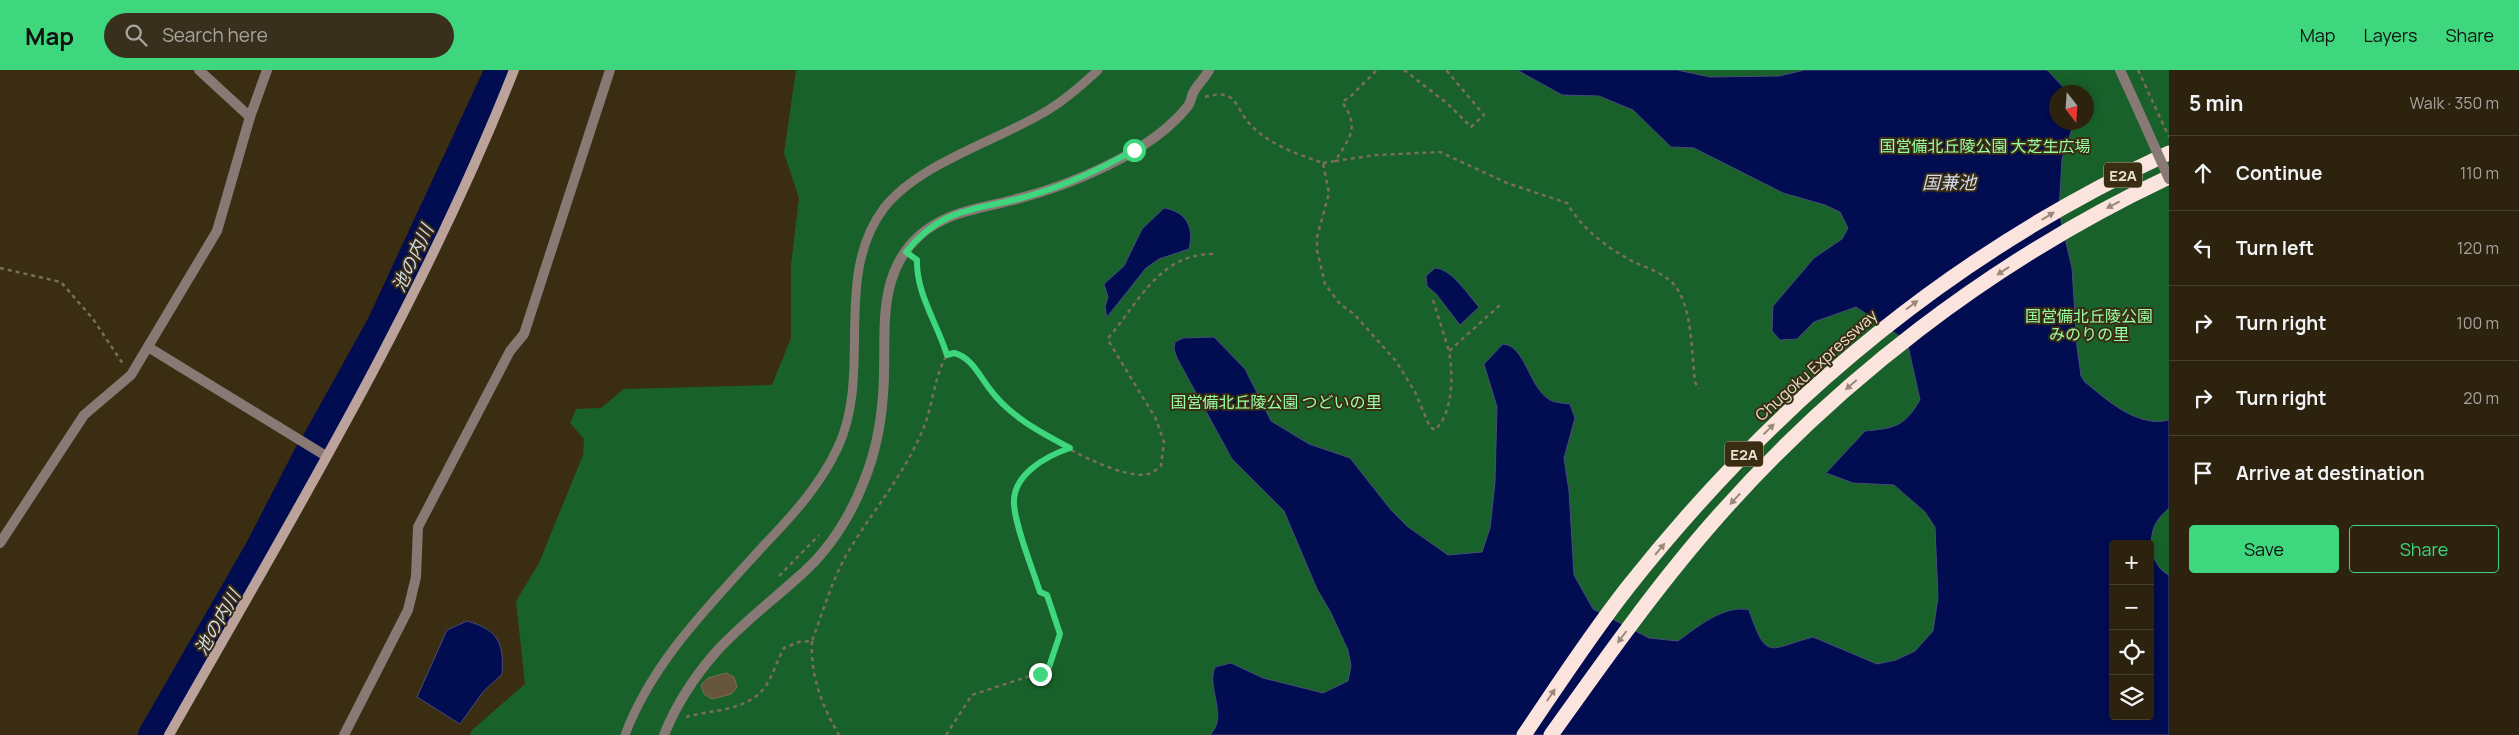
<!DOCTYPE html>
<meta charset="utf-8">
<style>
:root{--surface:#2c220e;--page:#382f1c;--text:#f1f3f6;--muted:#a6a49e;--line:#483f2e;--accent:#3ed77d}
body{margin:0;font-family:Manrope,"Noto Sans JP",sans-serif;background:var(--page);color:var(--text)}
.controls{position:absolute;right:15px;bottom:15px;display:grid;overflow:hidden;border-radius:5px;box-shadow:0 2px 8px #0003}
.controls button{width:45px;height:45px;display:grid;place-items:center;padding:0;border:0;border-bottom:1px solid var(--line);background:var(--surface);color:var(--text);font:25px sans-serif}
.compass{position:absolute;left:2049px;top:15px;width:45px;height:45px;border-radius:50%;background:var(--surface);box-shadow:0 2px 8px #0003;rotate:163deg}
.stop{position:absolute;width:15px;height:15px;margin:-11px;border:4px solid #3ed77d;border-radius:50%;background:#fff}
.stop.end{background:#3ed77d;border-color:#fff;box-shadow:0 1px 5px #0008}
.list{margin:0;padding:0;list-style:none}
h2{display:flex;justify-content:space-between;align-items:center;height:65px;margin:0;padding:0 20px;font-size:21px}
h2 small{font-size:16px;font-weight:400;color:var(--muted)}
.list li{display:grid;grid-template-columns:32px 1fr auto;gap:15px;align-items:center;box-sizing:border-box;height:75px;padding:0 20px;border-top:1px solid var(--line)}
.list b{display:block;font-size:19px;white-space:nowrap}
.list em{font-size:16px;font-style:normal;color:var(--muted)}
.actions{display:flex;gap:10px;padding:15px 20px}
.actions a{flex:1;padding:11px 0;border:1px solid var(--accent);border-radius:5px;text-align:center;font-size:18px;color:var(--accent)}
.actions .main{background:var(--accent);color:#111}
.icon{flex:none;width:28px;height:28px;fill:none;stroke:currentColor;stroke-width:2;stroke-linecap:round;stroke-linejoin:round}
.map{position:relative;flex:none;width:2169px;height:665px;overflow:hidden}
header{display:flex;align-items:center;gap:30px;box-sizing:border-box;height:70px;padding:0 25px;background:var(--accent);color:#111}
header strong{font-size:24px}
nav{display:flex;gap:28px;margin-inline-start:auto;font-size:18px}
.search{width:350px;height:45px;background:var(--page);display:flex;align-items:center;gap:12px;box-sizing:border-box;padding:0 18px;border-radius:28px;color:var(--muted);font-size:19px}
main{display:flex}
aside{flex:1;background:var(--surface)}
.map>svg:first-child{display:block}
.green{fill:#19612b;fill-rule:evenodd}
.water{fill:#010c51;stroke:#474c78;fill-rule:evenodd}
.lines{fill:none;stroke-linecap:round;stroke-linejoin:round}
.river{stroke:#010c51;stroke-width:28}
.building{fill:#66553b;stroke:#7e6c51}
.path{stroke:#7a6e57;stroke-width:2.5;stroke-dasharray:4 4;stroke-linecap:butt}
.lane{stroke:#887974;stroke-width:9}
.street{stroke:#887974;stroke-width:10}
.secondary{stroke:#bba29b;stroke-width:10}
.highway{stroke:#fbe4dd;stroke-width:15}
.street-bridge{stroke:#887974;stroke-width:10}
.oneway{fill:#9a8878}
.route{stroke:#3ed77d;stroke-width:6}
.labels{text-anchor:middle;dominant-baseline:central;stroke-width:4;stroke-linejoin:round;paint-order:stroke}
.shield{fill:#3a2d12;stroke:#b6ac99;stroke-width:1}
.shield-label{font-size:15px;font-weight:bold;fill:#ebe3d3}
.park-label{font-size:16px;fill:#97ffa7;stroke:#3a2d12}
.street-label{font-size:16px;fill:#ebe3d3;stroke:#3a2d12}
.water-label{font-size:18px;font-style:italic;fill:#d0dbef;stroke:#3a2d12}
</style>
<header>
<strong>Map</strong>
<div class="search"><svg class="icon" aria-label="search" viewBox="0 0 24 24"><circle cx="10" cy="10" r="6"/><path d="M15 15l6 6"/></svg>Search here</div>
<nav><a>Map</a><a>Layers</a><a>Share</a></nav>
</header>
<main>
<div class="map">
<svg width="2169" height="665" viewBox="0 0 2169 665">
<rect width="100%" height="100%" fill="#3a2d12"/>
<path class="green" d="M796 0H2169V665H470L472 660 525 614 516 531 539 493 583 385 584 369 570 353 576 339 601 338 624 319 772 315 791 268V195L799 128 784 83ZM2056 22H2086V52H2056ZM2113 474H2150V646H2113Z"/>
<g class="water">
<path d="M1517 0H1677L1710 7 1779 6 1805 0H2047L2068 22H2056V52L2074 53 2062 89 2059 142 2072 198 2077 277 2081 306 2085 312C2107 330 2137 358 2169 350V438C2164 443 2159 447 2156 453 2147 469 2151 497 2169 505V665H1210C1229 646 1206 618 1215 597L1231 593 1263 608 1323 623 1348 611 1351 596 1348 580 1330 541 1317 519 1284 441 1232 389 1177 288 1174 279 1175 272 1183 268 1214 267 1245 299 1271 351 1309 374 1350 388 1391 440 1408 457 1448 485 1482 482 1490 458 1495 412 1497 337 1484 294 1503 274C1526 276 1528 317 1550 330 1555 333 1564 333 1570 334L1575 348 1564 388 1569 421 1574 505 1593 539 1649 568 1678 571C1697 557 1725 534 1749 540 1767 592 1768 579 1813 567L1877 594 1896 590 1915 581 1933 561 1938 528 1935 457 1925 442 1894 415 1853 413 1826 403 1865 361C1895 358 1904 357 1920 330L1907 271 1856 237 1814 252 1797 269 1780 270 1772 261 1773 236 1814 188 1842 169 1848 158 1840 142 1825 135 1783 123 1694 78 1671 77 1633 40 1599 26 1562 25ZM2113 474H2150V646H2113Z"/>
<path d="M1164 138C1187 142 1194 157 1189 179L1159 189 1146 198 1107 247 1105 237 1108 227 1104 214 1124 196 1142 159Z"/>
<path d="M1435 198C1452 199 1468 225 1479 237L1460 255 1437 225 1427 216 1426 206Z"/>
<path d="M467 551C498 560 504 572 502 604L483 622 460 654 417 627 447 560Z"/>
</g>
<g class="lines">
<g class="river">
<path d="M316 371 381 254 499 0"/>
<path d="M152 665 259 479 308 384"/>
</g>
</g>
<path class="building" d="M726 603 734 607 737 617 731 624 712 629 704 624 701 615 708 608Z"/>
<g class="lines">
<g class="path">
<path d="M1404 0 1448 34 1471 57 1484 45 1446 0"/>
<path d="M2138 0 2169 67"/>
<path d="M1205 27C1213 25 1224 22 1231 28 1238 33 1242 46 1249 53 1267 74 1297 84 1323 93L1329 123 1317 167V180L1325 214 1340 234 1354 244 1396 291 1415 322 1430 357 1435 360C1454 341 1453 305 1449 281L1500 235"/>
<path d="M1335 91 1376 85 1440 82 1507 113 1567 133C1582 159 1606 177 1632 191 1648 199 1670 204 1679 222 1692 243 1692 287 1695 312L1699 319"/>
<path d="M1323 93 1335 91C1350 68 1360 57 1342 32L1351 26 1377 0"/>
<path d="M915 188 917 204 923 225 947 285"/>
<path d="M0 198 61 212 93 249 123 294"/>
<path d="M1433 230 1449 281"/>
<path d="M779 506 819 465"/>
<path d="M812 571C810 605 822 636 839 665"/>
<path d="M686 647C713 639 746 642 765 617 773 606 777 590 784 578L799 572 812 571C824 539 833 506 851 477 875 438 902 407 921 364 933 339 933 308 947 285 957 282 961 284 969 290 981 306 991 326 1007 339 1029 359 1119 412 1148 404 1153 403 1157 399 1161 396L1164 372 1156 349 1108 270 1109 267C1139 232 1160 183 1214 184"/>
<path d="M946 665 972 625 1048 600 1060 564 1047 525 1040 522C1033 500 1015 456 1014 434 1012 405 1046 386 1070 378"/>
</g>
<path class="lane" d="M625 665C653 590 712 533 765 474 793 445 821 414 838 377 873 302 832 207 884 138 918 94 996 71 1043 43 1063 32 1081 16 1098 0"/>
<g class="street">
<path d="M199 0 250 47"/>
<path d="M2120 0 2140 44"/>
<path d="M148 277 326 386"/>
<path d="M0 473 84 345 131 305 217 161 250 47 267 0"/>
<path d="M344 665 408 540 416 507 418 457 510 281 524 264 610 0"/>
<path d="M664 665C676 635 694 607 716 582 743 552 776 528 806 500 831 477 852 443 864 411 875 384 881 354 883 325 888 270 873 208 919 166 947 141 979 139 1013 130 1069 116 1151 83 1188 36 1191 32 1191 27 1193 23 1197 15 1205 8 1209 0"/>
</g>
<path class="secondary" d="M169 665C292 448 422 233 514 0"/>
<g class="highway">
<path d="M1524 665C1558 615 1591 564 1628 517 1775 331 1954 182 2169 83"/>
<path d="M1551 665C1601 595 1651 524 1707 459 1834 312 1993 190 2169 107"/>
</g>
<path class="street-bridge" d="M2140 44 2169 109"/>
</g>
<defs><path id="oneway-solid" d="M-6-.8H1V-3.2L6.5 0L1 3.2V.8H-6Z" transform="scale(1.25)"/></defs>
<g class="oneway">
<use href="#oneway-solid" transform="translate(2113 135) rotate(152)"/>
<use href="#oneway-solid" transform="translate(2048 146) rotate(-31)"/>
<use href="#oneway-solid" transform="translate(2003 201) rotate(146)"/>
<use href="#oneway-solid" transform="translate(1912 235) rotate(-37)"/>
<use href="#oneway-solid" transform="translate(1851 315) rotate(139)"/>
<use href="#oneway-solid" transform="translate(1769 359) rotate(-44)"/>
<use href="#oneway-solid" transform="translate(1735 429) rotate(133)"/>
<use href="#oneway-solid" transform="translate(1660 479) rotate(-50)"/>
<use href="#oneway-solid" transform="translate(1622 567) rotate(127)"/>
<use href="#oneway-solid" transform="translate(1551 625) rotate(-56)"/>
</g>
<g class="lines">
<path class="route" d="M1040 604 1048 600 1060 564 1047 525 1040 522C1033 500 1015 456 1014 434 1012 405 1046 386 1070 378 1040 362 1009 346 989 318 979 305 971 287 954 283L947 285C937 253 916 223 917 190L906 182C944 134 980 141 1032 125 1069 114 1101 99 1134 80"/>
</g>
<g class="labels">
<g class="shield">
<rect x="2104" y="92.5" width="38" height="25" rx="4"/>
<rect x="1725" y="371.5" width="38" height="25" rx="4"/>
</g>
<g class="shield-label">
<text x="2123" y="105">E2A</text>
<text x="1744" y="384">E2A</text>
</g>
<g class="park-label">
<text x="1985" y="76">国営備北丘陵公園 大芝生広場</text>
<text x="2089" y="246">国営備北丘陵公園<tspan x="2089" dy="18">みのりの里</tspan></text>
<text x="1276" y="332">国営備北丘陵公園 つどいの里</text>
</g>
<g class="street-label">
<text transform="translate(1816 295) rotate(-42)">Chugoku Expressway</text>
</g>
<g class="water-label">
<text x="1949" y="112">国兼池</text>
<text transform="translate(412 188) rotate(-65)">池の内川</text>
<text transform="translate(217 552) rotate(-60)">池の内川</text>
</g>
</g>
</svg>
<div class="controls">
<button>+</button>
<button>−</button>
<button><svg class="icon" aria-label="locate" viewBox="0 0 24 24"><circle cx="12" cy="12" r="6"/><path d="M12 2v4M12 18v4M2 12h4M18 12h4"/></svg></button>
<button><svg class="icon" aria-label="layers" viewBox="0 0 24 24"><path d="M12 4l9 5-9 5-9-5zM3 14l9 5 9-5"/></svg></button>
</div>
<svg class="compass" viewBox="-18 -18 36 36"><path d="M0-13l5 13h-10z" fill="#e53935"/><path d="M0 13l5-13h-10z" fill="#a6a49e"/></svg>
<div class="stop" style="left:1134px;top:80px"></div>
<div class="stop end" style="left:1040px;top:604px"></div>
</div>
<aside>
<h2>5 min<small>Walk · 350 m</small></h2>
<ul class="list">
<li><svg class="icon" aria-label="ahead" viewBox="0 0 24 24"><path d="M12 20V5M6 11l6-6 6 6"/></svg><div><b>Continue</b></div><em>110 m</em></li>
<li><svg class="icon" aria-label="left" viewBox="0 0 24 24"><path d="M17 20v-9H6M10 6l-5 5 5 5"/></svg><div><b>Turn left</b></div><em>120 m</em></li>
<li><svg class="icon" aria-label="right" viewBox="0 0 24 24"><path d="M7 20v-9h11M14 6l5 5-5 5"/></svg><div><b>Turn right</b></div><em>100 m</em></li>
<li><svg class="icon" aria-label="right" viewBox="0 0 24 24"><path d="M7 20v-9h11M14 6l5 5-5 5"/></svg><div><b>Turn right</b></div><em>20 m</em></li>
<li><svg class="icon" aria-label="arrive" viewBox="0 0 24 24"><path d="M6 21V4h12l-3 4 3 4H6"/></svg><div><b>Arrive at destination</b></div></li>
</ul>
<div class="actions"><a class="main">Save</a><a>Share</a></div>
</aside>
</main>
